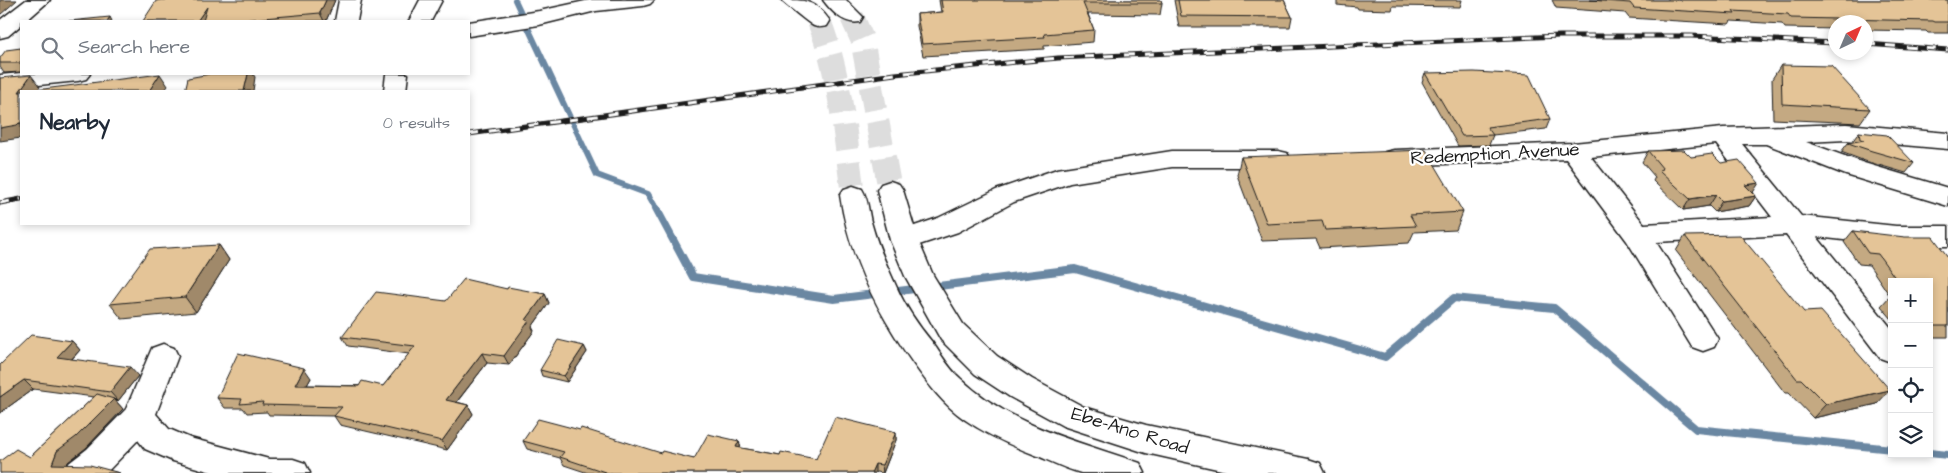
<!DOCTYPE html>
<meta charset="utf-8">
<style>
:root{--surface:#fff;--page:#f2f2f3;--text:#1f2937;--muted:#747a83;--line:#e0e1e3}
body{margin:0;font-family:"Architects Daughter",sans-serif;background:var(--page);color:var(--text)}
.controls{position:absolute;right:15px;bottom:15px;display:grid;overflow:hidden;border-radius:0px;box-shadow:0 2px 8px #0003}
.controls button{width:45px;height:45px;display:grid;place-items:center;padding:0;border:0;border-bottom:1px solid var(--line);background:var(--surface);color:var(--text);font:25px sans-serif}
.compass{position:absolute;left:1828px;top:15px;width:45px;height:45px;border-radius:50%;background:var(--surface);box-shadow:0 2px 8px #0003;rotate:44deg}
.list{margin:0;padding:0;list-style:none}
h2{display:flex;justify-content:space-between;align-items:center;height:65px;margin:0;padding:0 20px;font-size:21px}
h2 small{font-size:16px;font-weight:400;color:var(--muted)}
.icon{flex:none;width:28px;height:28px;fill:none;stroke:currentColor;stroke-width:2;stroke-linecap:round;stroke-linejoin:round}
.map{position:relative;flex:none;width:1948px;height:473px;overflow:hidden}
.search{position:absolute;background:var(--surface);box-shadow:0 2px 8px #0003;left:20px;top:20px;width:450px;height:55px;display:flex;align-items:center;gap:12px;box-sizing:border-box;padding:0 18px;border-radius:0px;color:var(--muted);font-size:19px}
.panel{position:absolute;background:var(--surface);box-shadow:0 2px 8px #0003;left:20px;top:90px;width:450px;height:135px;border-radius:0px}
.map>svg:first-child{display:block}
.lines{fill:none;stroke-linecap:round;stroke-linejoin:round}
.stream-far1{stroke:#6b87a2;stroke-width:6}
.stream{stroke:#6b87a2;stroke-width:8}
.secondary-tunnel{stroke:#ddd;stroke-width:24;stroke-dasharray:24 12;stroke-linecap:butt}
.street-casing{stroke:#1c1c1c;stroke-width:3}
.secondary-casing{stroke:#1c1c1c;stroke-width:3}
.street{fill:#fff;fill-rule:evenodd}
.secondary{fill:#fff;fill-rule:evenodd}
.rail-casing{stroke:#1c1c1c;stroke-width:5}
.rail{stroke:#fff;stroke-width:3;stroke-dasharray:10;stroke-linecap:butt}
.wall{fill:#c4a982;stroke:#1c1c1c}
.shaded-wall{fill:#a0896a;stroke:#1c1c1c}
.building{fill:#e4c497;stroke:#1c1c1c}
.labels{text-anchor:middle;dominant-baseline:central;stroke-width:4.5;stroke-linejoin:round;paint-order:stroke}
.street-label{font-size:19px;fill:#1c1c1c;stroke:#fff}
</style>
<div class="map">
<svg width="1948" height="473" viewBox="0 0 1948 473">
<rect width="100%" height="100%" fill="#fff"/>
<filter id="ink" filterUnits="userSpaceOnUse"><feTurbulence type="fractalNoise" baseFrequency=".02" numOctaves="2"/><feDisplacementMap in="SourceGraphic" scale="10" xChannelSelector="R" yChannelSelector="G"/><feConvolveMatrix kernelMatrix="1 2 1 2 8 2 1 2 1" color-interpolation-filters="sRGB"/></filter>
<g filter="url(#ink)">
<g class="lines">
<path class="stream-far1" d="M515 0 597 175 648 194 657 210"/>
<g class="stream">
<path d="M656 208 693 277 834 299 1075 269 1385 357 1454 298 1554 308 1696 429 1892 449"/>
<path d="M1929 453 1948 455"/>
</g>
<g class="secondary-tunnel">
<path d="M852 17 862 39 890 190"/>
<path d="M819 21C841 77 845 136 853 195"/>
</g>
<g class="street-casing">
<g id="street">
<path d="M26 0H50L26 21H21V25L8 36 0 38V20Z"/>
<path d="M339 0H361L357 21H335Z"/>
<path d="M420 0H442L431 21H409Z"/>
<path d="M590 0H654L650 4 643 6 596 11 539 25 469 36V22L539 11Z"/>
<path d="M21 73V74H90L86 79 78 81 0 89V75Z"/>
<path d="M386 74H408L406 91H384Z"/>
<path d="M1846 124 1948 133V149L1846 140 1806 142 1864 163 1948 188V206L1846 175 1766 144H1742L1801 216 1896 226H1948V246H1896L1817 237 1892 329 1891 362 1880 358 1786 235 1656 242 1718 339 1714 347 1703 351 1692 347 1627 241 1566 159 1394 166 1385 164 1381 158 1385 152 1394 150 1573 143 1723 128ZM1716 144 1772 217 1644 224 1591 157Z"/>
<path d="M1172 151H1278L1287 153 1291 159 1287 165 1278 167H1172L1070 183 1014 202 958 232 904 250 894 247 890 240 894 233 938 218 996 190 1057 169Z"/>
<path d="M163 344 174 348 178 356 156 414 169 429 190 438 269 459H293L305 463 310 473H215L173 461 145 449 138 440 106 473H64L69 463 87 449 126 409 152 348Z"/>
</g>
</g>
<g class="secondary-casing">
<g id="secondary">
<path d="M781 0C806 0 815 0 830 21L827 26C822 27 819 28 814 26 811 25 784 3 781 0Z"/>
<path d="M823 0H846L863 17 860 22C844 25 832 12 823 0Z"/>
<path d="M890 181 899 184 903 190 918 240 933 275 963 324 997 356 1032 379 1084 407 1146 425 1308 459 1320 463 1325 473H1235L1146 453 1063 426 1010 397 975 374 941 340 905 276 890 240 877 190 881 184Z"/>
<path d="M853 186 862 189C869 200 868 213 872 225 878 247 888 268 897 288 906 308 919 326 932 342 941 354 949 369 960 378 1012 427 1075 440 1140 463L1145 473C1127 473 1097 473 1081 473 1066 469 1052 462 1038 456 1012 446 987 435 964 419 943 404 928 384 913 363 877 312 849 257 840 195L844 189Z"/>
</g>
</g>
<use href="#street" class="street"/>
<use href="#secondary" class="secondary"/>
<g class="rail-casing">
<g id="rail">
<path d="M1866 44 1948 50"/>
<path d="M469 134 895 74 1058 58 1560 36H1691L1836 43"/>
<path d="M0 203 21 199"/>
</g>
</g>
<use href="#rail" class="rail"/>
</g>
<g class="wall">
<path d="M335 0 326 21H143Z"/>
<path d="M939 0H1161L1162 3 1160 15 1088 14 1094 30 1093 42 1044 46V49L923 56 917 26V14L941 12Z"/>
<path d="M1174 0H1284L1292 17 1290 27H1179Z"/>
<path d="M1337 0H1462L1460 7 1393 6 1392 10 1358 9 1357 7 1337 5Z"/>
<path d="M1552 0H1948V33H1928L1926 31 1866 30V22H1836V29L1785 28 1782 24 1731 21 1729 24 1629 18 1625 13 1556 8Z"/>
<path d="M21 48V72L4 73 0 67V58Z"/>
<path d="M1781 65 1870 109 1860 123 1773 119 1772 79Z"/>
<path d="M1425 73 1550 119 1546 129 1493 135 1489 145 1458 146 1422 82Z"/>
<path d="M1859 132 1914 163 1906 173 1865 161 1841 152 1848 143 1852 142Z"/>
<path d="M1648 151 1691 157 1753 192 1756 196 1749 206 1715 212 1709 206 1683 210 1653 181 1655 177 1642 162Z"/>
<path d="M1241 157 1463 212 1456 230 1414 232 1409 243 1320 248 1316 239 1262 241 1237 175Z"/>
<path d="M1853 231 1948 257V337H1929V282H1892V319L1881 306 1890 296 1869 265 1859 264 1844 242Z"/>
<path d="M1685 236 1804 312 1877 404 1813 418 1789 393H1785L1676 251Z"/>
<path d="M219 245 229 260 196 312 122 319 110 304Z"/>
<path d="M507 289 545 294 549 303 532 327 534 331 509 365 487 363 457 402 468 405 473 414 447 450 340 425 334 416 269 415 267 412 247 413 243 408H225L217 398 311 378 307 385 383 386 409 354 348 346 342 337 446 301Z"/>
<path d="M72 341 80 350 72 359 138 376 118 401 115 400 123 409 86 448 68 462 0 473 30 457 94 397 33 389 0 413V365Z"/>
<path d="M584 346 587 352 567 382 542 376 540 370Z"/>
<path d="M896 432V440L883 473 876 472 875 473H588L564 465 560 458 527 449 523 441 694 459 739 441 741 448 780 455 816 459Z"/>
</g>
<g class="shaded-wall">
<path d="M0 0H17L0 15Z"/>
<path d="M326 0H335L326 21H324L320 13Z"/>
<path d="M207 7 210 21H197Z"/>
<path d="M110 17 112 21H107Z"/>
<path d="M160 74 168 86 164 91H149Z"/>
<path d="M248 74H253L255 77 253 91H244Z"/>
<path d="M31 75 40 87 37 91H21V95L19 92Z"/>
<path d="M21 123V138L0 141V128Z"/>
<path d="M1759 183 1752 194 1745 185Z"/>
<path d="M1716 195 1709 206 1683 210 1690 199Z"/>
<path d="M1756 196 1749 206 1715 212 1722 201Z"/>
<path d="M219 245 229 260 196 312 185 297Z"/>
<path d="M545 294 549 303 532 327 534 331 509 365 504 356 526 320Z"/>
<path d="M72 341 80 350 65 366 57 357Z"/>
<path d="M584 346 587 352 567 382 564 376Z"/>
<path d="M482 353 487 363 451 409 446 400Z"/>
<path d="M130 367 138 376 118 401 110 392Z"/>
<path d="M304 368 311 378 302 394 295 385Z"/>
<path d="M24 380 33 389 0 413V397Z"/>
<path d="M1890 390 1877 404 1813 418 1826 404Z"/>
<path d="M114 399 123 409 86 448 68 462 63 473 52 464 57 451Z"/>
<path d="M468 405 473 414 447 450 442 441Z"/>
<path d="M896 432V440L883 473 882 465Z"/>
<path d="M739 441 741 450 736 447Z"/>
<path d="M875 464V473H871Z"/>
</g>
<g class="building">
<path d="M161 0H326L320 13 230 21H203L207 7 197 21H143L156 1Z"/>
<path d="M941 0H1161L1162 3H1083L1094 30 1044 34 1045 37 922 44 917 14 943 12Z"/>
<path d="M1178 0H1284L1292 17 1181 16Z"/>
<path d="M1590 0H1948V22H1935L1933 21 1791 18 1788 14 1733 11 1735 14 1634 8 1630 3Z"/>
<path d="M110 17 107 21H69Z"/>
<path d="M21 48V63H0V58L6 50Z"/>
<path d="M1781 65 1831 66 1870 109 1782 104Z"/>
<path d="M1474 72 1529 75 1550 119 1487 127 1493 135 1462 136 1425 73Z"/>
<path d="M160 74 149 91H28Z"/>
<path d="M210 74H248L244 91H185L188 78Z"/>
<path d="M31 75 19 92H21V123H19L17 125 0 128V78Z"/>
<path d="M1859 132 1887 135 1914 163 1872 151 1848 143 1864 140 1860 139Z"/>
<path d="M1426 150 1463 212 1410 215 1416 226 1325 230 1322 221 1267 224 1241 157Z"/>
<path d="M1684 150 1691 157 1712 154 1721 163 1739 160 1759 183 1745 185 1756 196 1722 201 1716 195 1690 199 1659 170 1663 169 1648 151Z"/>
<path d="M1853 231 1905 237H1933L1948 257V326H1929V282H1898L1878 254 1868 253Z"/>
<path d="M1740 235 1804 312 1821 311 1890 390 1826 404 1801 379H1797L1685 236Z"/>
<path d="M219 245 185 297 110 304 150 249Z"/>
<path d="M464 279 507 289 508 287 545 294 526 320 529 321 504 356 482 353 446 400 468 405 442 441 334 416 342 407 262 405 263 402 240 404 242 399 217 398 238 353 304 368 295 385 359 386 362 381 383 386 415 346 342 337 376 292 446 301Z"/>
<path d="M31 335 72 341 57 357 130 367 110 392 24 380 0 397V365Z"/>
<path d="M558 340 584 346 564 376 540 370Z"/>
<path d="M97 394 114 399 76 437 57 451 52 464 90 465 120 473H0V461L16 449 30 457Z"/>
<path d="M835 417 896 432 882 465 875 464 871 473H608L560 457 564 452 523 441 538 419 580 430 581 428 661 453 662 451 694 459 708 434 739 441 736 447 780 455 781 452 816 459Z"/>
</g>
</g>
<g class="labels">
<g class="street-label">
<text transform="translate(1495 154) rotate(-3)">Redemption Avenue</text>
<text transform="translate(1130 431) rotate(17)">Ebe-Ano Road</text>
</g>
</g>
</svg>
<div class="controls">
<button>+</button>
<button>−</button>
<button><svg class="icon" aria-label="locate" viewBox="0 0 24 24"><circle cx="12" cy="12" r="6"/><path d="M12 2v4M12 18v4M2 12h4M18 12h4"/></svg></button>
<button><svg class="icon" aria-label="layers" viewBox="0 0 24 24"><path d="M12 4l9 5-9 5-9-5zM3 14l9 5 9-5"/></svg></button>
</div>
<svg class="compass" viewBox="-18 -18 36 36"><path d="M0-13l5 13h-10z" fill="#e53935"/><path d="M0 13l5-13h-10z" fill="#747a83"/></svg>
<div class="search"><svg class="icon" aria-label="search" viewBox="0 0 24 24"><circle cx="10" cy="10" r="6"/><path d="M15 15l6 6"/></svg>Search here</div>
<section class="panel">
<h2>Nearby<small>0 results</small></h2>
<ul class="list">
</ul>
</section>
</div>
